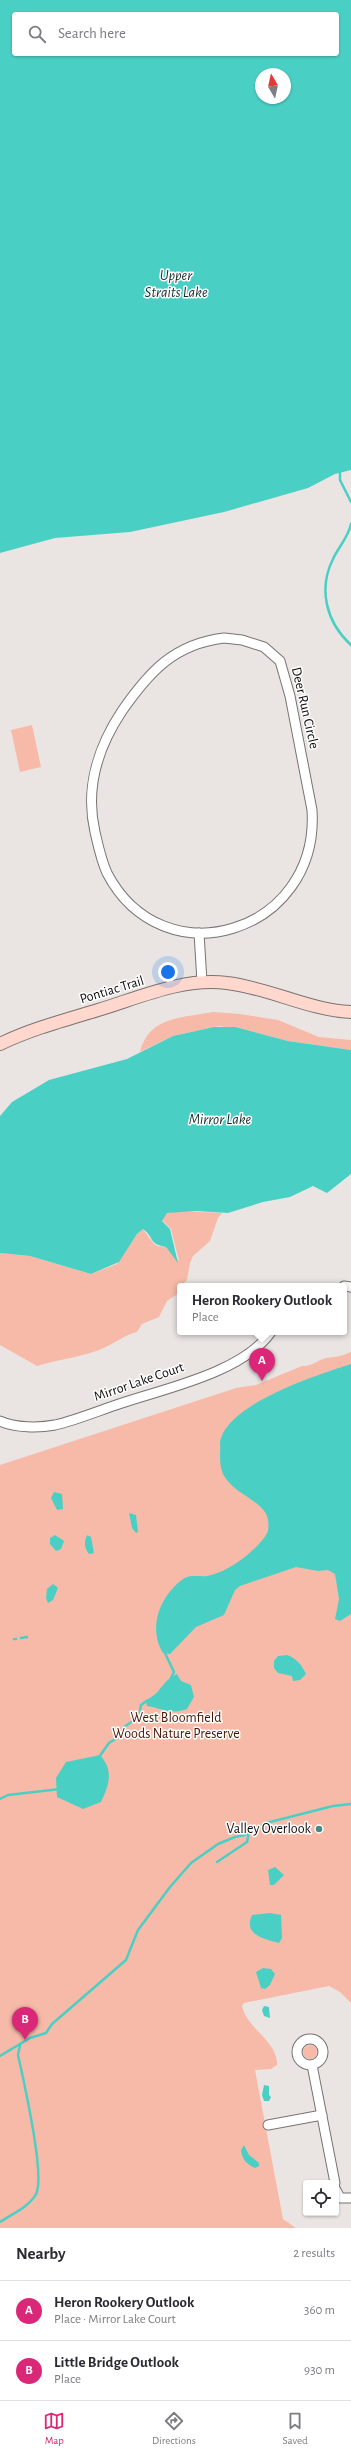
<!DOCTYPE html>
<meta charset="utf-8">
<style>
:root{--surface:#fff;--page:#f7f7f7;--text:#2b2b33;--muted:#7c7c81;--line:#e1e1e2;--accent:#db2777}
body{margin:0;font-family:"Alegreya Sans",sans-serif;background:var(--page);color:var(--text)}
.controls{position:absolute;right:12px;bottom:12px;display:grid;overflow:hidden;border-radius:4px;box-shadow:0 1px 3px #0004}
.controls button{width:36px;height:36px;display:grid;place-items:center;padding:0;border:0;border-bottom:1px solid var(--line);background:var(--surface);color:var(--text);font:20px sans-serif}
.compass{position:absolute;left:255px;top:68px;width:36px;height:36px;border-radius:50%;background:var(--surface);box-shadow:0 1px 3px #0004;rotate:351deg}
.you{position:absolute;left:168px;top:972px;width:14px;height:14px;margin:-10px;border:3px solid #fff;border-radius:50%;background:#1a73e8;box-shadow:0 0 0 6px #1a73e833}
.badge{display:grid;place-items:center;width:26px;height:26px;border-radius:50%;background:var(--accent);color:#fff;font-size:13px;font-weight:700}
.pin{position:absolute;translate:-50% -33px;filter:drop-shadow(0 1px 2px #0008)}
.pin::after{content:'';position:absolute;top:21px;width:14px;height:12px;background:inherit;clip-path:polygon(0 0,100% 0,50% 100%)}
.popup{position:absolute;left:177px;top:1283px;width:170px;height:52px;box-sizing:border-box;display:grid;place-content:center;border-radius:4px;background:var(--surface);filter:drop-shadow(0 1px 3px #0005);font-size:13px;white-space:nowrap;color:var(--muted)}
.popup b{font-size:15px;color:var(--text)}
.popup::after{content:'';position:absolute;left:50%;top:100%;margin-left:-8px;border:8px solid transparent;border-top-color:var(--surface)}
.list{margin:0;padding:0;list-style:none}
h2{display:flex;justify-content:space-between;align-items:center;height:52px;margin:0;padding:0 16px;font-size:17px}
h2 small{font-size:13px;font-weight:400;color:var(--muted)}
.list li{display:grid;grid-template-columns:26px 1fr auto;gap:12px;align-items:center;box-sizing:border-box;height:60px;padding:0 16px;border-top:1px solid var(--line)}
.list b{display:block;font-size:15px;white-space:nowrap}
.list p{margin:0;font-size:13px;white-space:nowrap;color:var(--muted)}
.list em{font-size:13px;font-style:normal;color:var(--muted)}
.icon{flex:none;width:22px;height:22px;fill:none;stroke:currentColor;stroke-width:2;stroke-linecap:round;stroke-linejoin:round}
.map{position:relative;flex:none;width:351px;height:2228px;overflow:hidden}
.search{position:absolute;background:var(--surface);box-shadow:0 1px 3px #0004;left:12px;right:12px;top:12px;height:44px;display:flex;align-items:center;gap:10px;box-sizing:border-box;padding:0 14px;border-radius:4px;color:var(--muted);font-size:15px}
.sheet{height:172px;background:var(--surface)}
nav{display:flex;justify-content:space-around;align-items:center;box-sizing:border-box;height:56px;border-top:1px solid var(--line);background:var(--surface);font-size:11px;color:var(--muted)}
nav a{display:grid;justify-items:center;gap:2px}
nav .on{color:var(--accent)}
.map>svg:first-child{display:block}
.green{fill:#f8baa8}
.water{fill:#4acfc5;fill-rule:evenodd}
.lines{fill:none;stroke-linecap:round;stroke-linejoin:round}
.stream{stroke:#4acfc5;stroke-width:2.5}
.street-casing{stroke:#787372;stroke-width:11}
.secondary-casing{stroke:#787372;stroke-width:14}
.street{stroke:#fff;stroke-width:9}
.secondary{stroke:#ffd7cc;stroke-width:12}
.poi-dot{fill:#448b85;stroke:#fff;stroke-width:1.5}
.labels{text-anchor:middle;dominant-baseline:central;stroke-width:3;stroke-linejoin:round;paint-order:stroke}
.street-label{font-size:14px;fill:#0d0b0b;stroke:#fff}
.park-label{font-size:14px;fill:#4b1403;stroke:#fff}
.poi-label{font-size:14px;fill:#0d0b0b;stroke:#fff;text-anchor:end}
.water-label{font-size:15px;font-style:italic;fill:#172e2c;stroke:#fff}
</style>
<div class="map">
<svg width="351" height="2228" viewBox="0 0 351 2228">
<rect width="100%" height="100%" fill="#eae5e3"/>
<g class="green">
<path d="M32 725 41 767 20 772 11 730Z"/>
<path d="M213 1012 240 1014 278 1020 319 1037 351 1040V1050L288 1041 246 1030 219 1026 173 1036 140 1052C149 1016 182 1018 213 1012Z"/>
<path d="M179 1211 222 1213 218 1218 210 1241 193 1256 190 1263 187 1280 180 1286 179 1293 167 1301 159 1317 142 1324 137 1332C125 1335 118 1341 106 1347 84 1357 60 1359 37 1366L0 1345V1253L30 1256 91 1274 117 1264 137 1234 143 1229 153 1243 157 1246 166 1247 179 1261 171 1229 161 1219 167 1213Z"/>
<path d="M351 1352V2003L340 1992 329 1986 244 2003 242 2006C247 2029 278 2041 277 2065L271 2069 255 2070 283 2219 296 2228H0V1465L236 1388 256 1385 302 1366C312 1367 317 1360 326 1358 335 1357 342 1356 351 1352Z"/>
<circle cx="310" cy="2052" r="7"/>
</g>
<g class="water">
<path d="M0 0H351V470L335 474 308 488 224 512 130 532 55 538 0 553ZM14 14H337V54H14ZM261 74H285V98H261Z"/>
<path d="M214 1027H235L288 1041 351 1050V1174L327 1193 313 1186 290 1197 263 1202 228 1213 196 1211 167 1213 162 1221 170 1229 178 1263 166 1247C147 1243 156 1239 143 1229L137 1234 119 1262 91 1274 30 1256 0 1253V1116L12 1102 49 1080 127 1059 173 1036Z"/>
<path d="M351 1364V1614L340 1621 335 1619 339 1599 335 1574 328 1570 318 1571 296 1567 240 1586 235 1590 224 1615 196 1627 170 1654 163 1653C147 1627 161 1595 183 1579 190 1574 200 1577 207 1576 227 1573 255 1552 266 1535 270 1530 269 1518 265 1512 254 1497 233 1493 223 1474 220 1467 220 1460 220 1453 221 1448 219 1443 221 1438 233 1402 317 1375 351 1364Z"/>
<path d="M54 1492 62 1494 63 1509 57 1510 51 1498Z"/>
<path d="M129 1513 136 1515 138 1532 136 1533 132 1528Z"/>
<path d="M55 1535 64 1541 61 1549 56 1551 50 1544V1538Z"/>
<path d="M87 1535 91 1537 94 1553 89 1554C84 1547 84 1543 87 1535Z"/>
<path d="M53 1584 58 1588 53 1600 48 1603 46 1598 47 1589Z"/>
<path d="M287 1655C296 1658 302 1665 306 1674L300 1680 293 1681 292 1676 278 1673 274 1668V1661L278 1656Z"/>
<path d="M177 1674 181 1681 191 1685 194 1697 187 1709C169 1715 165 1709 147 1706L146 1701C150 1697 156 1695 159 1690 165 1683 167 1679 177 1674Z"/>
<path d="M100 1755C114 1771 109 1785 101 1802L83 1809 57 1797 56 1778 66 1762Z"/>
<path d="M275 1867 284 1875 274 1885H270L268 1870Z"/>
<path d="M270 1913 281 1915 282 1938 279 1943C264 1939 243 1935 252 1915Z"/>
<path d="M263 1968 271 1969 275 1974 270 1985 265 1989 261 1988 256 1972Z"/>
<path d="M264 2006 269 2007 270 2018 264 2016 262 2010Z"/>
<path d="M264 2085 269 2086V2095L271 2097 269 2101H264L262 2095Z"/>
<path d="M244 2145 249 2155 259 2163V2166L255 2168C246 2164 242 2159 241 2150Z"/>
</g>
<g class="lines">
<g class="stream">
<path d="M340 472V480L351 502"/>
<path d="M351 524C348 538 339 546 333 559 318 589 326 622 351 645"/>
<path d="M21 1638 27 1637"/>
<path d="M14 1639H16"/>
<path d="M165 1653 174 1672 170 1680"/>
<path d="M99 1757 109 1743 119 1737 124 1727 139 1717 141 1705 148 1700"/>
<path d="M0 1799 8 1795 60 1789"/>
<path d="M217 1862 247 1842 249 1832"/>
<path d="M16 2015H19"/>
<path d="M23 2015 29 2014"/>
<path d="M0 2056 30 2038 46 2033 52 2024 126 1960 138 1930 170 1887 191 1863 218 1844 235 1837 245 1835 266 1823 333 1806 351 1804"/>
<path d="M0 2222C12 2214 29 2207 36 2194 46 2176 23 2078 18 2055L20 2045"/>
</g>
<g class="street-casing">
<g id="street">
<path d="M224 638 242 640 264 647 280 661 290 696 312 810C320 933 163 981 107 873 101 860 98 845 95 832 85 789 98 747 122 711 149 672 174 644 224 638Z"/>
<path d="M199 933 202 982"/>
<path d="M344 1286 351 1287"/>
<path d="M0 1421C15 1428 39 1428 55 1425 77 1420 100 1410 122 1403 167 1388 243 1372 271 1332"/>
<circle cx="310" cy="2052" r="13"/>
<path d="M312 2065 335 2183"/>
<path d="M268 2125 322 2115"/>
<path d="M336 2190 340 2198H351"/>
</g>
</g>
<g class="secondary-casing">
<path id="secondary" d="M0 1044C31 1029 65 1020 98 1010 138 998 184 977 227 983 270 988 308 1010 351 1012"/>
</g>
<use href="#street" class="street"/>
<use href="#secondary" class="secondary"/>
</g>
<circle class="poi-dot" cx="319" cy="1829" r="4"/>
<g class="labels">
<g class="street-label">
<text transform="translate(305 708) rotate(77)">Deer Run Circle</text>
<text transform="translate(112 990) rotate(-17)">Pontiac Trail</text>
<text transform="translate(139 1382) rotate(-19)">Mirror Lake Court</text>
</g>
<g class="park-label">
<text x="176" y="1718">West Bloomfield<tspan x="176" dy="16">Woods Nature Preserve</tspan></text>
</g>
<g class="poi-label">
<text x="311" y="1829">Valley Overlook</text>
</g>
<g class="water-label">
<text x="176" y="275">Upper<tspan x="176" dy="17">Straits Lake</tspan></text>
<text x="220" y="1119">Mirror Lake</text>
</g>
</g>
</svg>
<div class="controls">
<button><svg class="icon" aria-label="locate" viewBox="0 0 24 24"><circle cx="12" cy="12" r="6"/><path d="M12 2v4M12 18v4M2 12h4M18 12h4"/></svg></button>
</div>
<svg class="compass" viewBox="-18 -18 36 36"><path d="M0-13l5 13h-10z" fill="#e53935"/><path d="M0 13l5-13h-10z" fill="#7c7c81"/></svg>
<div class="you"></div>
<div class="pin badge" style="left:262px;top:1381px">A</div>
<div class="popup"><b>Heron Rookery Outlook</b>Place</div>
<div class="pin badge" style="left:25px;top:2040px">B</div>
<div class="search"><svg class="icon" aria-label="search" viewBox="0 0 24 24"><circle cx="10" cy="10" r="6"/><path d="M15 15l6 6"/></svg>Search here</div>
</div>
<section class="sheet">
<h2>Nearby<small>2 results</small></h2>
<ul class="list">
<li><span class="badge">A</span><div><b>Heron Rookery Outlook</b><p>Place · Mirror Lake Court</p></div><em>360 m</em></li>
<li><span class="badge">B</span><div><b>Little Bridge Outlook</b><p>Place</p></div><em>930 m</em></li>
</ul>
</section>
<nav>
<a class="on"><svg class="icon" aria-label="map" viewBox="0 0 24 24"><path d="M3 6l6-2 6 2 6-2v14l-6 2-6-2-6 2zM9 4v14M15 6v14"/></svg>Map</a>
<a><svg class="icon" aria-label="directions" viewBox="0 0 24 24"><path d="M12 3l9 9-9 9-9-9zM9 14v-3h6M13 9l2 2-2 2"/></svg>Directions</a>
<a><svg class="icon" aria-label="saved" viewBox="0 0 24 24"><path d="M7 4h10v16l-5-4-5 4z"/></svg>Saved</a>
</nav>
